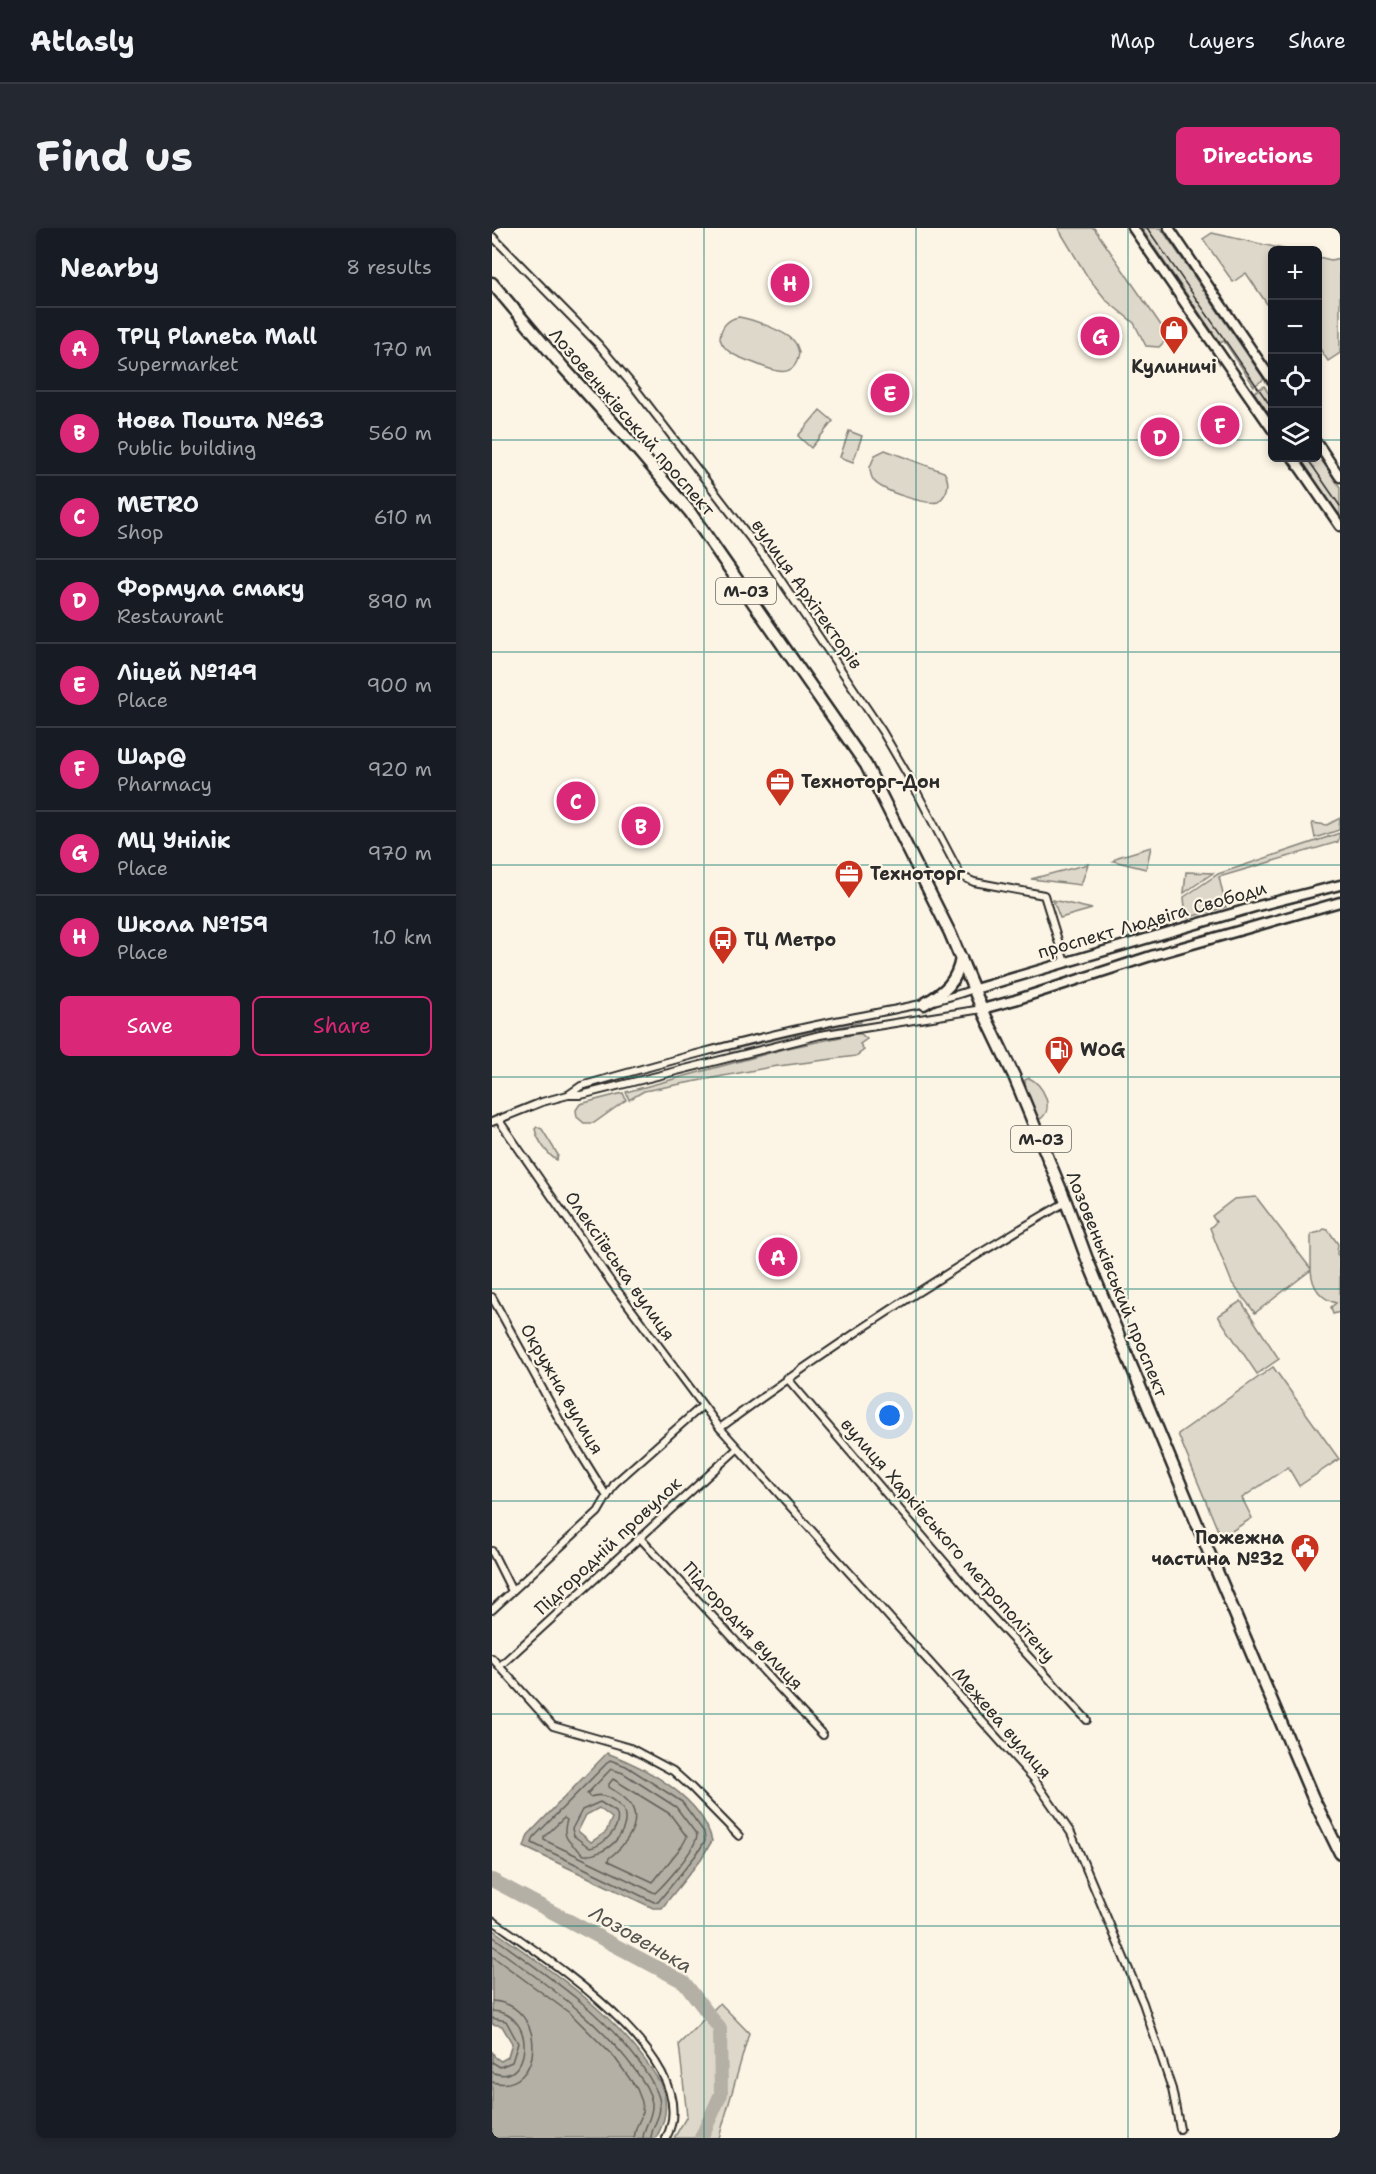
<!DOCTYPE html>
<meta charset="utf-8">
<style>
:root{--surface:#171b24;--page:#242831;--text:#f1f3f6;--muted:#9ea1a6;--line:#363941;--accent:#db2777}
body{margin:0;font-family:"Shantell Sans",sans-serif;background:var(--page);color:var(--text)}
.controls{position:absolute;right:18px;top:18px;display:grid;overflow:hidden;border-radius:9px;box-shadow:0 3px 9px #0003}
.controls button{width:54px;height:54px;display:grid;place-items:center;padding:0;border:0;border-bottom:2px solid var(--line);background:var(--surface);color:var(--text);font:30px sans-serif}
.you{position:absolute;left:398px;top:1188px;width:21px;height:21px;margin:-15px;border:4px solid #fff;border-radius:50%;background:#1a73e8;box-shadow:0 0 0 9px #1a73e833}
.badge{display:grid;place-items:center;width:39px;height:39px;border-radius:50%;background:var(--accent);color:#fff;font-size:20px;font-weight:700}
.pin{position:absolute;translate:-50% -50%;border:3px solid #fff;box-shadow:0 2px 6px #0006}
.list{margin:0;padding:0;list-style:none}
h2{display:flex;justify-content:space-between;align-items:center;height:78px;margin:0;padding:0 24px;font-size:26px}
h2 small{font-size:20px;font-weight:400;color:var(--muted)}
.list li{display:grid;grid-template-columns:39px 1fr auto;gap:18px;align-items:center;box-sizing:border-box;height:84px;padding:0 24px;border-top:2px solid var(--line)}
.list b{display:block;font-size:22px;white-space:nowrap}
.list p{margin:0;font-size:20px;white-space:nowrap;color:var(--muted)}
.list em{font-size:20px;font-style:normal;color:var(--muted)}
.actions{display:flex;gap:12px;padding:18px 24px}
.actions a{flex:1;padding:14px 0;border:2px solid var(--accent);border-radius:9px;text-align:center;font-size:21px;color:var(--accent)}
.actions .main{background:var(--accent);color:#fff}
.icon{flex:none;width:33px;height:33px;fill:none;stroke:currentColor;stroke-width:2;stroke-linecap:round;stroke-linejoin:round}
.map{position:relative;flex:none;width:848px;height:1910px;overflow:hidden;border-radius:9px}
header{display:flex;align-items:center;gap:36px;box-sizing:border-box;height:84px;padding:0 30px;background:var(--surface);border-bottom:2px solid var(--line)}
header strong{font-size:28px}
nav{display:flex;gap:33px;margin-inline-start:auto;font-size:21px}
.intro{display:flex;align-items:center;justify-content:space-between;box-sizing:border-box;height:144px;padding:0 36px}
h1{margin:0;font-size:42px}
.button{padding:15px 27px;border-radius:9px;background:var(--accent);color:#fff;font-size:21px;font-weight:700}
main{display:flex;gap:36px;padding:0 36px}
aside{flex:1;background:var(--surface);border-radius:9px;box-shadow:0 3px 9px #0003}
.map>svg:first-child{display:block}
.green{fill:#ded8ca;stroke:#84827a;stroke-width:1.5}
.water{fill:#b4b0a5;stroke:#7d7b74;stroke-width:1.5;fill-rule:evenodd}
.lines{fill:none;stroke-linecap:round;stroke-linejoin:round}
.shore{stroke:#62605c;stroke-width:1.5}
.river{stroke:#b4b0a5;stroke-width:14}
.street-casing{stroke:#2b2b2b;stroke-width:10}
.secondary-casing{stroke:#2b2b2b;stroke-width:13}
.highway-casing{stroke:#2b2b2b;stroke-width:15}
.street{stroke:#fcf5e5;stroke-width:6}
.secondary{stroke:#fcf5e5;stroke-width:8}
.highway{stroke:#fcf5e5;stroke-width:10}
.tram{stroke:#2b2b2b;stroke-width:1.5}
.grid{fill:none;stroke:#0f766e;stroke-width:1.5;stroke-opacity:0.55}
.labels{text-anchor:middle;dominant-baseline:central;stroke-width:4.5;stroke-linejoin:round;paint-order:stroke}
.shield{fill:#fcf5e5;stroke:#6a6863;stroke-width:1.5}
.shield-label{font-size:16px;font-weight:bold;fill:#2b2b2b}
.poi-label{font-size:18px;font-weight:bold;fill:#2b2b2b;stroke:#fcf5e5;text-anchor:start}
.street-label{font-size:18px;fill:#2b2b2b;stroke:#fcf5e5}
.water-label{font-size:20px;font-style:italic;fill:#545350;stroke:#fcf5e5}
</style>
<header>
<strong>Atlasly</strong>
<nav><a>Map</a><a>Layers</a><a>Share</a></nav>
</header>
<div class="intro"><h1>Find us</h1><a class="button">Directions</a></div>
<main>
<aside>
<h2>Nearby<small>8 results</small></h2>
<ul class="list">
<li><span class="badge">A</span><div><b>ТРЦ Planeta Mall</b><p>Supermarket</p></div><em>170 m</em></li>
<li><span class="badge">B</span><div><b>Нова Пошта №63</b><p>Public building</p></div><em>560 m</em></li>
<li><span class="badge">C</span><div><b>METRO</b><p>Shop</p></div><em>610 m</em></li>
<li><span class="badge">D</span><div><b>Формула смаку</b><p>Restaurant</p></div><em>890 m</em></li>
<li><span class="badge">E</span><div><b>Ліцей №149</b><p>Place</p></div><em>900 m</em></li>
<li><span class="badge">F</span><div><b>Шар@</b><p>Pharmacy</p></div><em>920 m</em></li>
<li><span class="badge">G</span><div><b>МЦ Унілік</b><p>Place</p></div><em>970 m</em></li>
<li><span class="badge">H</span><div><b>Школа №159</b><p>Place</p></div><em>1.0 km</em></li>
</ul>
<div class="actions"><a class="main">Save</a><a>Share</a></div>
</aside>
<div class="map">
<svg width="848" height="1910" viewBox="0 0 848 1910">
<rect width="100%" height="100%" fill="#fcf5e5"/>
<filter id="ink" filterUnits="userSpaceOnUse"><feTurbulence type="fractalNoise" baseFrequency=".0167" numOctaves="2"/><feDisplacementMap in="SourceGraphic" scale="12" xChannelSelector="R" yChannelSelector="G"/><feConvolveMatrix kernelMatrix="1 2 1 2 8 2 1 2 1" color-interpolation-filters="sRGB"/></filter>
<g filter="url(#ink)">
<g class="green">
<path d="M566 0H602L677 109 667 119 654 118 642 95 615 73 595 48Z"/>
<path d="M649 0H669L772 151 762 158 732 113 728 115Z"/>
<path d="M720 5 796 22H780V77L775 76 754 45 741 54 711 11Z"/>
<path d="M826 29 839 32 848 30V125L836 133 826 118Z"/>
<path d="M247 89C260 91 292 103 301 112 305 116 306 120 307 125 303 154 279 142 262 135 249 130 233 126 228 111 228 100 235 91 247 89Z"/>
<path d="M772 158 780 171V191L762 164Z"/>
<path d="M328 182 341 193 319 220 306 208Z"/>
<path d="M357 203 370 208 361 234 348 229Z"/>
<path d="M393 222 452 244C459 255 456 266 446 274 433 277 390 263 382 253 379 249 378 244 378 239L383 227Z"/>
<path d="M826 227 848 259V288L807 230H826Z"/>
<path d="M848 590 847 602 823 610 820 595 835 597Z"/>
<path d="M848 605 846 614 727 649 734 679 694 690 692 669 726 646Z"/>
<path d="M659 619 654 641 621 633 626 629Z"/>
<path d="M596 636 589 657 539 651Z"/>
<path d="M694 644 721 645 692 665Z"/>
<path d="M561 672 600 681 568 690Z"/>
<path d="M369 792V794L238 825 237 822Z"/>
<path d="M363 806H369L375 811 368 816 372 822 364 828 279 839 152 863 137 872 134 864 296 820Z"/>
<path d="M537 850C550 855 564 881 548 891L544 887 533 857V852Z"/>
<path d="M131 865 134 872 102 895H92L85 889 84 882 88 876Z"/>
<path d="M45 899 50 901 66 927 65 932C56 928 45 911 43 901Z"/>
<path d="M764 969 819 1041V1006L828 1004 832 1001 836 1002 846 1016 845 1026 848 1029V1084L841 1086 839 1079 844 1075C827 1070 820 1058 819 1042L763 1085 740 1055 718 1000 724 994 720 988 742 971Z"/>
<path d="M749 1073 787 1131 765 1146 726 1088Z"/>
<path d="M781 1139 847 1231 807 1258 796 1239 750 1270 760 1290 729 1310 686 1206Z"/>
<path d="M228 1775 257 1805 227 1910H182L195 1888 187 1816Z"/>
</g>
<g class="water">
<path d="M115 1525C153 1539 211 1570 220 1613L209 1631 170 1680H161L32 1619 36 1607ZM107 1580 120 1590 114 1604 99 1614 86 1603 94 1587Z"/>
<path d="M0 1701C55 1740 111 1776 152 1831 161 1843 171 1856 173 1871 175 1886 171 1897 164 1910H0V1823L3 1829 9 1833 16 1829 20 1815 10 1798 0 1796Z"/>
</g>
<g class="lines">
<g class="shore">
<path d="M118 1532 134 1538 190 1574 212 1604 213 1613 204 1627 166 1674H162L40 1615 42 1609Z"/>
<path d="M119 1541 131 1545 184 1579 205 1607C204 1621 174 1655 163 1665L52 1612V1609L72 1590 75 1592C68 1612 80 1615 92 1627 113 1629 141 1604 131 1581 121 1571 112 1564 98 1569L95 1566Z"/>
<path d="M121 1551 178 1586 195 1609 190 1618 161 1654 116 1633 117 1630C131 1619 151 1597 139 1577 134 1569 124 1564 117 1559V1556Z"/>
<path d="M108 1574 124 1584C131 1599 111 1618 98 1620L82 1608 80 1601 90 1582Z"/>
<path d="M0 1708C53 1746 107 1781 147 1834 155 1846 163 1856 167 1870 171 1890 160 1895 159 1910"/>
<path d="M0 1717C53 1756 103 1788 143 1842 150 1852 158 1862 160 1875 161 1890 152 1897 151 1910"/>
<path d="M0 1728 79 1786 123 1830 145 1861 150 1874V1887L144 1900 142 1910"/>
<path d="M0 1773C57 1776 52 1868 0 1854"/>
<path d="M0 1783C48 1785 37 1862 0 1844"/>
<path d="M0 1790 14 1793 26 1815 20 1834 8 1839 0 1834"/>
</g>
<path class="river" d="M0 1652 192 1754 228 1801 229 1866 209 1910"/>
<g class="street-casing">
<g id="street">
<path d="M0 8 106 116 143 160 278 336 390 503 418 551 469 648 482 654 552 667 573 735"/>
<path d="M76 867 89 858C170 835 252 812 334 795 384 784 434 778 482 761"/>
<path d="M6 891 119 1054 228 1200 542 1551 579 1605 651 1775 680 1861 688 1901"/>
<path d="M0 894 50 874 76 867H89L328 807 490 781"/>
<path d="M0 1069 68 1193 114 1267"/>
<path d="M295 1150 492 1380 595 1492"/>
<path d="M228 1200C339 1118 455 1043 574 974"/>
<path d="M148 1310 331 1507"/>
<path d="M0 1323 20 1363"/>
<path d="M0 1382 106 1284 123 1255 210 1178"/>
<path d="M0 1430 61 1498 138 1520 181 1543 200 1560 247 1608"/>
<path d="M8 1438 245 1221"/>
<path d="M0 1692C53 1730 215 1832 174 1910"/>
</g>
</g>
<g class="secondary-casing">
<g id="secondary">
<path d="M641 0 780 201"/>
<path d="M677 0 780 152"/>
<path d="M826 216 848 249"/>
<path d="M801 230 848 298"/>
<path d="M483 761 766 678 848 657"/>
<path d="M490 781 523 772 662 727 848 674"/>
</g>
</g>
<g class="highway-casing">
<g id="highway">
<path d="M0 55 71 139 143 219 198 284 374 537 458 705 490 781 522 848 574 974 595 1031 718 1327 821 1570 848 1625"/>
<path d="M432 776C453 764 465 754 469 730"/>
</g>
</g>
<use href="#street" class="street"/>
<use href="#secondary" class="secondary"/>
<use href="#highway" class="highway"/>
<g class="tram">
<path d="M655 0 780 180"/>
<path d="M815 230 848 278"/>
</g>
</g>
</g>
<path class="grid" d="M212 0V1910M424 0V1910M636 0V1910M0 212H780M826 212H848M0 424H848M0 637H848M0 849H848M0 1061H848M0 1273H848M0 1486H848M0 1698H848"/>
<defs>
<g id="shop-pin" transform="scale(1.5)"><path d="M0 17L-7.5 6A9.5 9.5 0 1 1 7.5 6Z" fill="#c8321e" stroke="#fcf5e5"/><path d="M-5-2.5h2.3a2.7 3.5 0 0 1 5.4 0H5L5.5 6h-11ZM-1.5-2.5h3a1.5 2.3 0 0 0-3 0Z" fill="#fff"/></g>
<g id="office-pin" transform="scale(1.5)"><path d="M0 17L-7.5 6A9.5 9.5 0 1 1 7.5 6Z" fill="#c8321e" stroke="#fcf5e5"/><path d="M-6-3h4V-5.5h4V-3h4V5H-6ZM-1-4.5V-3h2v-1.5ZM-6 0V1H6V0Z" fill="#fff"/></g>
<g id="bus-pin" transform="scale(1.5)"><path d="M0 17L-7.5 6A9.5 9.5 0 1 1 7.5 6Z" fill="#c8321e" stroke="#fcf5e5"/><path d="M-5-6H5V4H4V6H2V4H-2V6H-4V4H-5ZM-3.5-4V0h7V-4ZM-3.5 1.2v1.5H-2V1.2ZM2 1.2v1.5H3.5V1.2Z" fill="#fff"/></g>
<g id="fuel-pin" transform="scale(1.5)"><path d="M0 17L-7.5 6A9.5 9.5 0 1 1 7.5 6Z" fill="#c8321e" stroke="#fcf5e5"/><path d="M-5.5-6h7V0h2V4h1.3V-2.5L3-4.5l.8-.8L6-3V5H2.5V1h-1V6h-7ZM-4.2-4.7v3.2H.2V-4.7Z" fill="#fff"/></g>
<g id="civic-pin" transform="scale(1.5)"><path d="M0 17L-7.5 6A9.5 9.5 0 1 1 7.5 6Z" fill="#c8321e" stroke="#fcf5e5"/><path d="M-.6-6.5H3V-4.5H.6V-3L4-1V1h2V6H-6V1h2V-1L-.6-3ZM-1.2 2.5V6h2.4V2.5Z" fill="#fff"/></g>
</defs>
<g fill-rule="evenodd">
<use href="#shop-pin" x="682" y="102"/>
<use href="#office-pin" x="288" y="554"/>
<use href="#office-pin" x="357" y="646"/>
<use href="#bus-pin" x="231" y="712"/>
<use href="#fuel-pin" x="567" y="822"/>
<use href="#civic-pin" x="813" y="1320"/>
</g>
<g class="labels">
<g class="shield">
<rect x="224" y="350" width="60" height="26" rx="4.5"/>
<rect x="519" y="898" width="60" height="26" rx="4.5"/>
</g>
<g class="shield-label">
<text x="254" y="363">М-03</text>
<text x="549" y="911">М-03</text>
</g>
<g class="poi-label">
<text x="682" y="139" text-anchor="middle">Кулиничі</text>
<text x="309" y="554">Техноторг-Дон</text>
<text x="378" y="646">Техноторг</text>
<text x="252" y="712">ТЦ Метро</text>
<text x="588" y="822">WOG</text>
<text x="792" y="1310" text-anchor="end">Пожежна<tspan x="792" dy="21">частина №32</tspan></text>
</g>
<g class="street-label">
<text transform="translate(140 194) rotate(49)">Лозовеньківський проспект</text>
<text transform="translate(315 366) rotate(55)">вулиця Архітекторів</text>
<text transform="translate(660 692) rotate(-16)">проспект Людвіга Свободи</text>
<text transform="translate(128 1038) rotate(55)">Олексіївська вулиця</text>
<text transform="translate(625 1056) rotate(68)">Лозовеньківський проспект</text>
<text transform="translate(70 1161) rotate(60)">Окружна вулиця</text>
<text transform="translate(456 1312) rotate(49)">вулиця Харківського метрополітену</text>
<text transform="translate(116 1318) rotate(-43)">Підгородній провулок</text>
<text transform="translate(251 1398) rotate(47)">Підгородня вулиця</text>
<text transform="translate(510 1495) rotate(49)">Межева вулиця</text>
</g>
<g class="water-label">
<text transform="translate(149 1711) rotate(30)">Лозовенька</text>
</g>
</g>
</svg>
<div class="controls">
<button>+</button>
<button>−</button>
<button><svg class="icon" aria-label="locate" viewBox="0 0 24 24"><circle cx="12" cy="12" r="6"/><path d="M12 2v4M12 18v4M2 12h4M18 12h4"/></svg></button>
<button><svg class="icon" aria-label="layers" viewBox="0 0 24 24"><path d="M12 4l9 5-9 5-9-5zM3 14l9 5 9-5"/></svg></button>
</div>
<div class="you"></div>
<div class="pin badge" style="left:286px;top:1029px">A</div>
<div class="pin badge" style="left:149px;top:598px">B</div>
<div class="pin badge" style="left:84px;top:573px">C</div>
<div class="pin badge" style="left:668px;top:209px">D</div>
<div class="pin badge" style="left:398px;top:165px">E</div>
<div class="pin badge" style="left:728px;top:197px">F</div>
<div class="pin badge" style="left:608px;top:108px">G</div>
<div class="pin badge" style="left:298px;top:55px">H</div>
</div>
</main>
